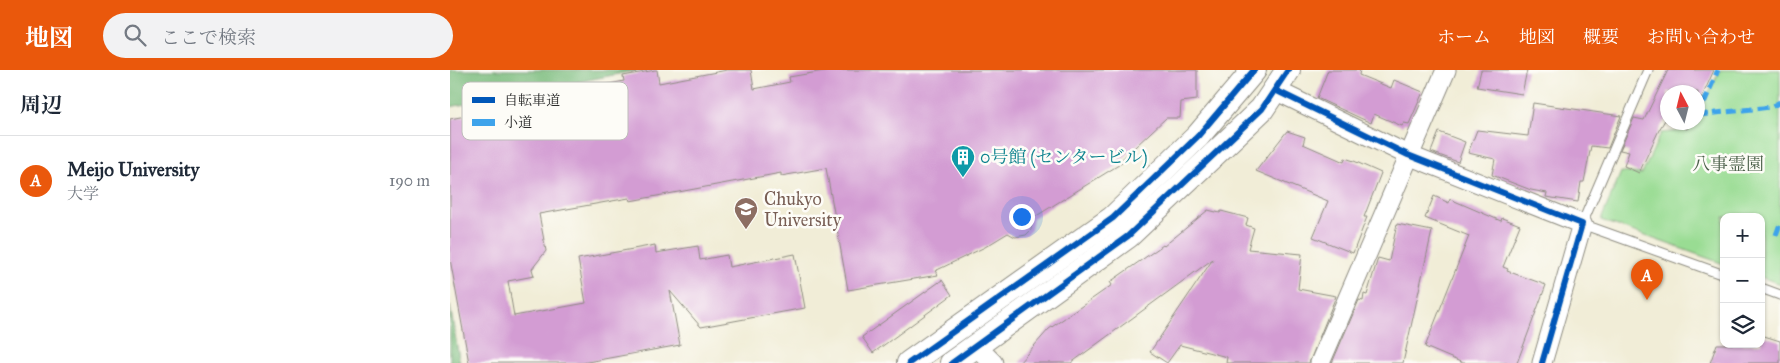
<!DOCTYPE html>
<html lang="ja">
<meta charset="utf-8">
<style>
:root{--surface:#fff;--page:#f2f2f3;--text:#1f2937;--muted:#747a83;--line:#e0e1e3;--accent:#ea580c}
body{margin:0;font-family:"IM FELL Great Primer","Noto Serif JP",serif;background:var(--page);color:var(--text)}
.controls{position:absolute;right:15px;bottom:15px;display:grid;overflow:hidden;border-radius:10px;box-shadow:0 1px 4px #0004}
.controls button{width:45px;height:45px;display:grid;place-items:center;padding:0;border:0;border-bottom:1px solid var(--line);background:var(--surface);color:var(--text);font:25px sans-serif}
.compass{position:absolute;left:1210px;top:15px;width:45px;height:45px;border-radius:50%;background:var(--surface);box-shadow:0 1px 4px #0004;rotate:353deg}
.you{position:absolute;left:571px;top:146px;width:18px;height:18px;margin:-12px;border:4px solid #fff;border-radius:50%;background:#1a73e8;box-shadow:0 0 0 8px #1a73e833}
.badge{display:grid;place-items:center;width:32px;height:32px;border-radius:50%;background:var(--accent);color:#fff;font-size:16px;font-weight:700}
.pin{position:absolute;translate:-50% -41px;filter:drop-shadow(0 1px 2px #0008)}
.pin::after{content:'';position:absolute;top:26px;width:18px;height:15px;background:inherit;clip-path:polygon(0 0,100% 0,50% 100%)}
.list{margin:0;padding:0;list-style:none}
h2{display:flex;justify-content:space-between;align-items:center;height:65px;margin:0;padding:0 20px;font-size:21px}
h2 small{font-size:16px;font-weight:400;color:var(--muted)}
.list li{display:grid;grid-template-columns:32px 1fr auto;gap:15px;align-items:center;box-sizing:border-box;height:90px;padding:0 20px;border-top:1px solid var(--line)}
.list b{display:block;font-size:19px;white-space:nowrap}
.list p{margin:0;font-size:16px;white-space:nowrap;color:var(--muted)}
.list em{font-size:16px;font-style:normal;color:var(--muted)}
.icon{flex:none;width:28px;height:28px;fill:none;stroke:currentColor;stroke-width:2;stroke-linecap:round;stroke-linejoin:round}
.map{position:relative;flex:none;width:1330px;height:293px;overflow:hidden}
header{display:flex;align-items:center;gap:30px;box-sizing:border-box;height:70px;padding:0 25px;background:var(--accent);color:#fff}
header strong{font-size:24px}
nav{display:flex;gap:28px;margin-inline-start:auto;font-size:18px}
.search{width:350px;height:45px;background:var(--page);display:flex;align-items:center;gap:12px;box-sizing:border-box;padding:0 18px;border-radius:28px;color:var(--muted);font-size:19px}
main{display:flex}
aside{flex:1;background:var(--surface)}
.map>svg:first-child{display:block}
.green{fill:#99dc93;stroke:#62845f}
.forest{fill:#7abc7d;stroke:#527454}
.building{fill:#d39cd3}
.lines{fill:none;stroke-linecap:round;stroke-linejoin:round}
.service-casing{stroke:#8e8c81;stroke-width:11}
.minor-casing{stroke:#8e8c81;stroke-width:21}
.tertiary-casing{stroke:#8e8c81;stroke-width:26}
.service{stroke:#fff;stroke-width:9}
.minor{stroke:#fff;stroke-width:19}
.tertiary{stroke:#fff;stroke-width:24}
.quiet{stroke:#3ea3eb;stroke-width:5;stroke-dasharray:10 5;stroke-linecap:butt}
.cycleway-casing{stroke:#fdfcf7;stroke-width:9}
.cycleway{stroke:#0057b8;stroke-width:6}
.labels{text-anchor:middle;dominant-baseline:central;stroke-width:5;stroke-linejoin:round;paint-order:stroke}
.culture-label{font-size:18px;fill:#0d838f;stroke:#fdfcf7;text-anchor:start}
.park-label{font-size:18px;fill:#4c604a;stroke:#fdfcf7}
.education-label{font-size:18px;fill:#785e54;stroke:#fdfcf7;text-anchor:start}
.key{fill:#fdfcf7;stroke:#bebdba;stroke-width:1}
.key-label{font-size:14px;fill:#2b2b2b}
</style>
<header>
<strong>地図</strong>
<div class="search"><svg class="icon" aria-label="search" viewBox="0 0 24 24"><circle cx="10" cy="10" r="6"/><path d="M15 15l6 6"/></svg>ここで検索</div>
<nav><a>ホーム</a><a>地図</a><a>概要</a><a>お問い合わせ</a></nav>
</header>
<main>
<aside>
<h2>周辺<small></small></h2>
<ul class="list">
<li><span class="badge">A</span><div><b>Meijo University</b><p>大学</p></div><em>190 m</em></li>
</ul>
</aside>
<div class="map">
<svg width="1330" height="293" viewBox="0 0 1330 293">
<rect width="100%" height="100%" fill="#fdfcf7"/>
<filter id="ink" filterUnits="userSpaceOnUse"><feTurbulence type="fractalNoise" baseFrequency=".02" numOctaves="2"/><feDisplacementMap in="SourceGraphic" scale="10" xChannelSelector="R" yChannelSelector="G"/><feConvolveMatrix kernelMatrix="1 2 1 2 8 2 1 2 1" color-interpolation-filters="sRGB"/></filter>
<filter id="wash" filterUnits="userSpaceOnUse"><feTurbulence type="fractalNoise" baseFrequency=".0096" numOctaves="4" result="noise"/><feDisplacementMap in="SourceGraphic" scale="20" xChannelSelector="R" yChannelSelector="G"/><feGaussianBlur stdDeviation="1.12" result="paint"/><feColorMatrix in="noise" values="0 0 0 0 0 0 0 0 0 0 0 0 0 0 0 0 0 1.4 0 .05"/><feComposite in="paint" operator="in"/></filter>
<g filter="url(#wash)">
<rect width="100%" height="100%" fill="#f1edd7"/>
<path class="green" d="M1270 0H1330V214L1311 207V147H1274V194L1151 150 1171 102 1192 104 1211 63 1239 60 1243 53 1248 52V44Z"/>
<g class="forest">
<path d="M0 0H189L0 37Z"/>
<path d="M0 236 10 293H0Z"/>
</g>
<g id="blocks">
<g class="building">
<path d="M205 0H207L209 13 277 0H301L304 19 340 12 339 7 380 0H747V30L731 32 730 48H716L670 91 672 93 583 148 581 160 576 165 565 167 558 163 535 177 485 201 488 205 398 220 376 98 331 106V103L180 131 179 128 89 144 96 181 82 199 84 206 58 211 64 246 136 233 128 189 205 175 206 183 248 176 250 190 277 185 279 197 345 184 355 238 251 257 220 221 230 275 132 293H19L0 189V49L88 32 87 29 174 11 173 6Z"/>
<path d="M878 0H910L909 5 941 18 944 10 973 22 959 54 954 53 952 56 924 44 921 53 867 28Z"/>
<path d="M1031 0H1077L1072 24 1027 17Z"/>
<path d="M1218 0H1264L1248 36V22H1218V51L1215 50 1209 60 1189 103 1174 96 1179 82 1170 80 1184 48 1194 50Z"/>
<path d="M1083 33 1171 46 1158 78 1141 76 1134 112H1131L1128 132 1096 127 1097 123 1081 120 1042 105 1045 89 1018 83 1027 60 1078 66Z"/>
<path d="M1221 52H1240L1237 59Z"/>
<path d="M837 61 855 67 853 74 894 92 895 88 904 91 931 103 914 147H917L903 183 863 167 878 131 806 101Z"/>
<path d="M989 62 1015 72 1008 92 981 82Z"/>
<path d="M984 126 999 133 1000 129 1051 151 1052 148 1070 155 1053 197 1058 199 1057 201 1096 215 1067 293H1013L975 277 1019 166 975 148Z"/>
<path d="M758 140 770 143 771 141 798 148 796 155 804 158 798 179 852 184 848 219 886 226 859 293H776L777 287 730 275 717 293 700 282 763 189 621 293H569L599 259 662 215 660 212 713 175 714 176Z"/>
<path d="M947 154 982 161 953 293H882L909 230 913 231 914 224 917 225 928 188 939 191Z"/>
<path d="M492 210 502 225 423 283 412 267Z"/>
<path d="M1311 265 1330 271V293H1260L1267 274H1311Z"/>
</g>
</g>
</g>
<g filter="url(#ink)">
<use href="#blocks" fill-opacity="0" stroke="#8e8c81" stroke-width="1"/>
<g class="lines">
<g class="service-casing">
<g id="service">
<path d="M1198 0 1132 154 1274 205"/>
<path d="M1311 218 1330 225"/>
</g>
</g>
<g class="minor-casing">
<g id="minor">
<path d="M825 20 958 85 1132 154 1092 293"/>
<path d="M526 276 543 293"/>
<path d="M870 293 996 0"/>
</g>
</g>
<g class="tertiary-casing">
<g id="tertiary">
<path d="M459 293 663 148 748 66 804 0"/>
<path d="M502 293 678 166 812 39 838 0"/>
</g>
</g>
<use href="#service" class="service"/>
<use href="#minor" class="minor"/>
<use href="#tertiary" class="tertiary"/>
<g class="quiet">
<path d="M1248 45 1321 37 1330 32"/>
<path d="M1248 47 1268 0"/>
<path d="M1326 165 1330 154"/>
</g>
<g class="cycleway-casing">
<g id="cycleway">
<path d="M825 20 958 85 1132 154 1092 293"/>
<path d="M459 293 663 148 748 66 804 0"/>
<path d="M502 293 678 166 812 39 838 0"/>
</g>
</g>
<use href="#cycleway" class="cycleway"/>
</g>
</g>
<defs>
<g id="building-pin" transform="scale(1.25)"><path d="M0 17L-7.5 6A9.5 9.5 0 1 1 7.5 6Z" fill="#0f9aa8" stroke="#fdfcf7"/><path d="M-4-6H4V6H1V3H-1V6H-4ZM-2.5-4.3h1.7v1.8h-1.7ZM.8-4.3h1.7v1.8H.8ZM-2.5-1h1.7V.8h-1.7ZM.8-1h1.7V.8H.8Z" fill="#fff"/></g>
<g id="university-pin" transform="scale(1.25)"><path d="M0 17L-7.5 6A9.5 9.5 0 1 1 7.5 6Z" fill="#8d6e63" stroke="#fdfcf7"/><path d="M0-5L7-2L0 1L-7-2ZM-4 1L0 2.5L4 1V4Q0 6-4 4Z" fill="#fff"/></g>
</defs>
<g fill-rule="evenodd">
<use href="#building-pin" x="513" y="87"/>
<use href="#university-pin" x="296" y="139"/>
</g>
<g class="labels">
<g class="culture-label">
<text x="530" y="87">0号館 (センタービル)</text>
</g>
<g class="park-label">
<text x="1278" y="94">八事霊園</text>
</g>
<g class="education-label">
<text x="314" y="129">Chukyo<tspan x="314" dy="21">University</tspan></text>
</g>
</g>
<rect x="12" y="12" width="166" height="58" rx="8" class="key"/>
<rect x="22" y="27" width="23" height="6" fill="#0057b8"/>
<rect x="22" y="49" width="23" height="7" fill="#3ea3eb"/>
<g class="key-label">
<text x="54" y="35">自転車道</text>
<text x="54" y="57">小道</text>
</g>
</svg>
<div class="controls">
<button>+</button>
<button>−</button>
<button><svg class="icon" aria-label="layers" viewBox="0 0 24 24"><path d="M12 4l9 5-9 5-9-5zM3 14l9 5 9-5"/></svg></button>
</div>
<svg class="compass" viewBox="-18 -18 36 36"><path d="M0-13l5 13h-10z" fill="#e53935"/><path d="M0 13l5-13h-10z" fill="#747a83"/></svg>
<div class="you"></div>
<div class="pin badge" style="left:1197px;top:230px">A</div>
</div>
</main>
